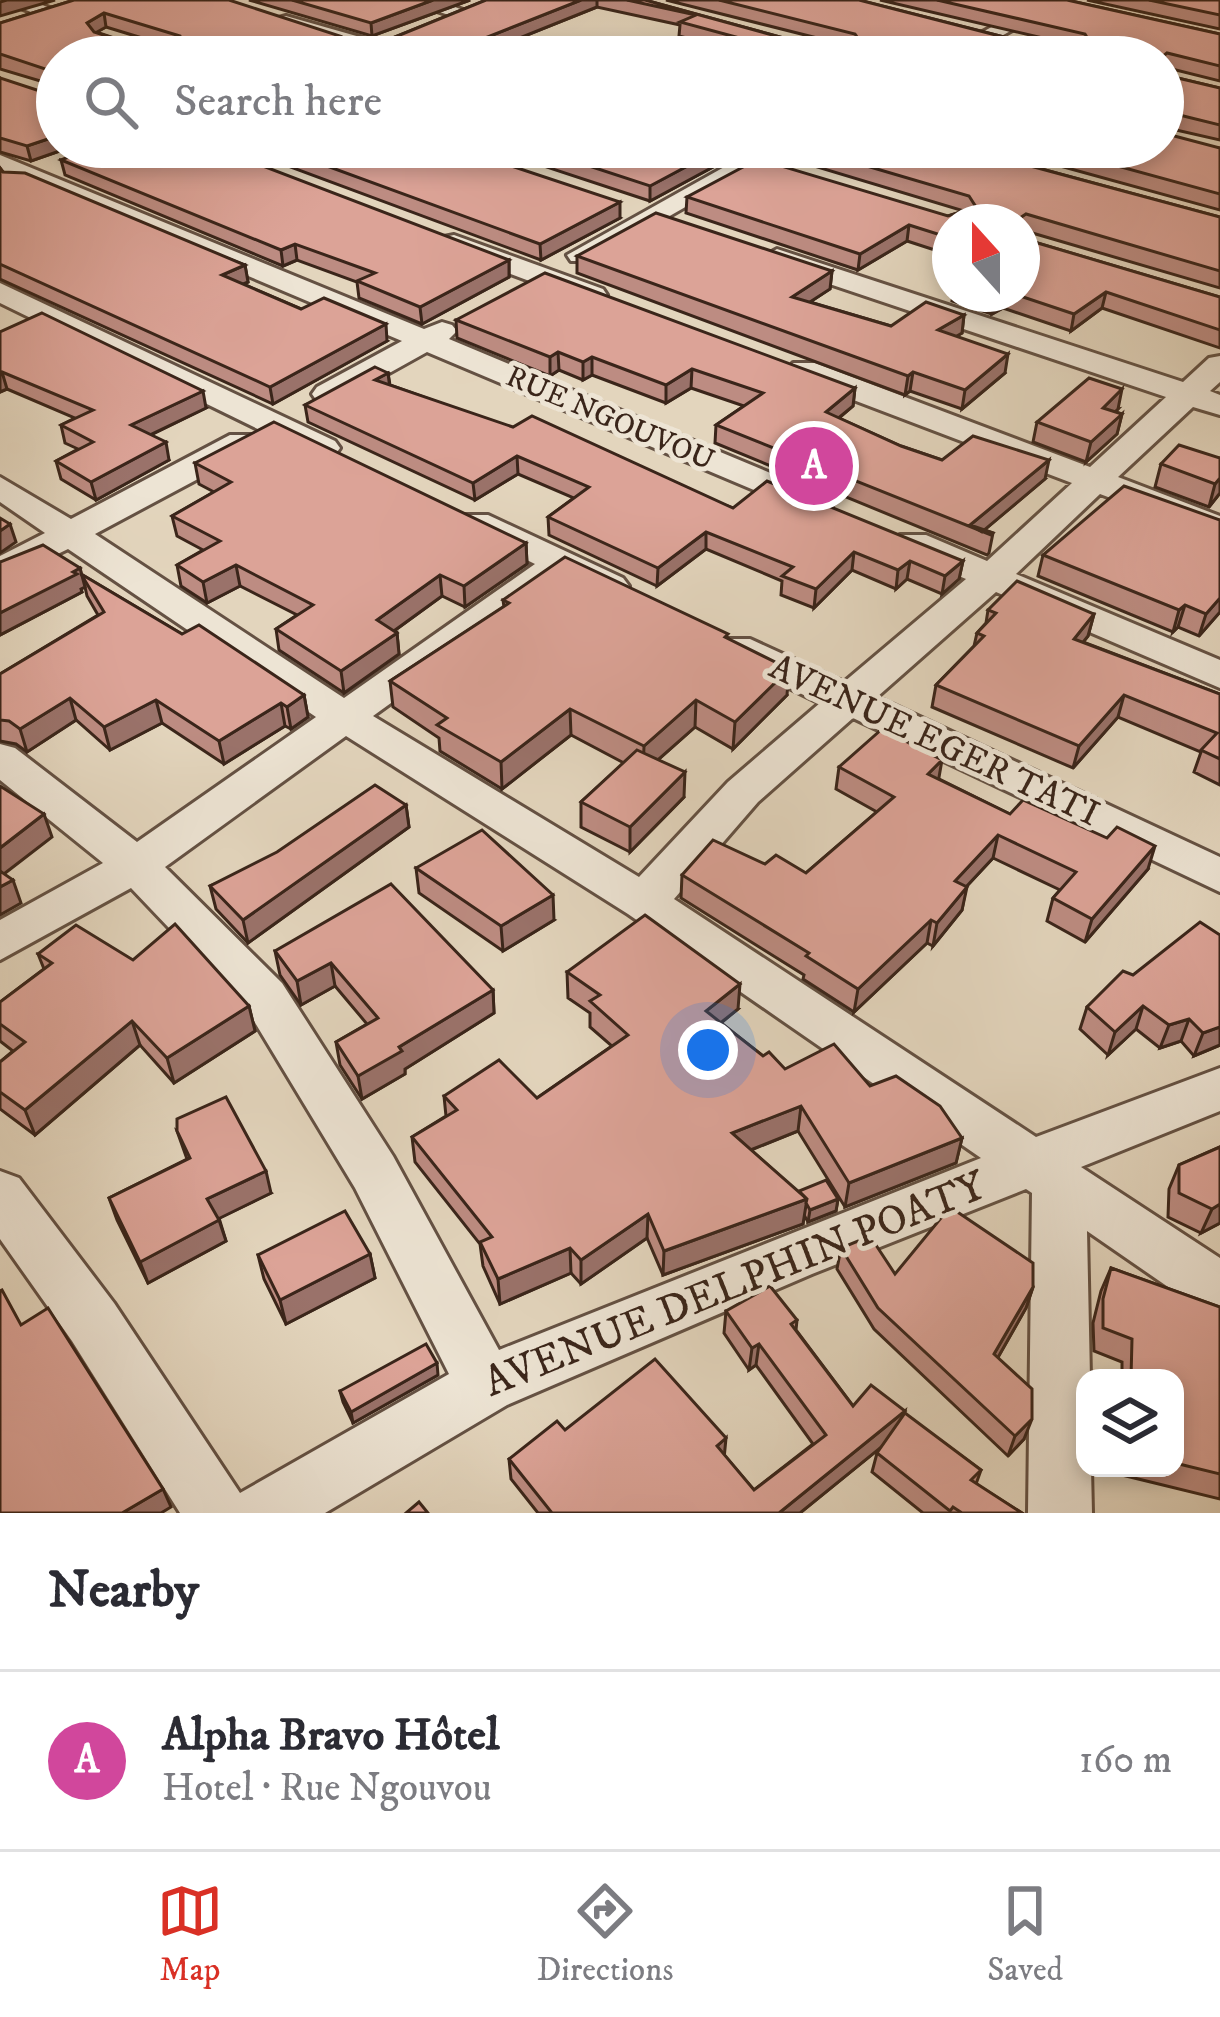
<!DOCTYPE html>
<meta charset="utf-8">
<style>
:root{--surface:#fff;--page:#f7f7f7;--text:#2b2b33;--muted:#7c7c81;--line:#e1e1e2;--accent:#d93025}
body{margin:0;font-family:"IM FELL DW Pica",serif;background:var(--page);color:var(--text)}
.controls{position:absolute;right:36px;bottom:36px;display:grid;overflow:hidden;border-radius:24px;box-shadow:0 6px 18px #0003}
.controls button{width:108px;height:108px;display:grid;place-items:center;padding:0;border:0;border-bottom:3px solid var(--line);background:var(--surface);color:var(--text);font:60px sans-serif}
.compass{position:absolute;left:932px;top:204px;width:108px;height:108px;border-radius:50%;background:var(--surface);box-shadow:0 6px 18px #0003;rotate:339deg}
.you{position:absolute;left:708px;top:1050px;width:42px;height:42px;margin:-30px;border:9px solid #fff;border-radius:50%;background:#1a73e8;box-shadow:0 0 0 18px #1a73e833}
.badge{display:grid;place-items:center;width:78px;height:78px;border-radius:50%;background:var(--accent);color:#fff;font-size:39px;font-weight:700}
.pin{position:absolute;translate:-50% -50%;border:6px solid #fff;box-shadow:0 3px 12px #0006}
.list{margin:0;padding:0;list-style:none}
h2{display:flex;justify-content:space-between;align-items:center;height:156px;margin:0;padding:0 48px;font-size:51px}
h2 small{font-size:39px;font-weight:400;color:var(--muted)}
.list li{display:grid;grid-template-columns:78px 1fr auto;gap:36px;align-items:center;box-sizing:border-box;height:180px;padding:0 48px;border-top:3px solid var(--line)}
.list b{display:block;font-size:45px;white-space:nowrap}
.list p{margin:0;font-size:39px;white-space:nowrap;color:var(--muted)}
.list em{font-size:39px;font-style:normal;color:var(--muted)}
.icon{flex:none;width:66px;height:66px;fill:none;stroke:currentColor;stroke-width:2;stroke-linecap:round;stroke-linejoin:round}
.map{position:relative;flex:none;width:1220px;height:1513px;overflow:hidden}
.search{position:absolute;background:var(--surface);box-shadow:0 6px 18px #0003;left:36px;right:36px;top:36px;height:132px;display:flex;align-items:center;gap:30px;box-sizing:border-box;padding:0 42px;border-radius:66px;color:var(--muted);font-size:45px}
.sheet{height:336px;background:var(--surface)}
nav{display:flex;justify-content:space-around;align-items:center;box-sizing:border-box;height:168px;border-top:3px solid var(--line);background:var(--surface);font-size:33px;color:var(--muted)}
nav a{display:grid;justify-items:center;gap:6px}
nav .on{color:var(--accent)}
.map>svg:first-child{display:block}
.lines{fill:none;stroke-linecap:round;stroke-linejoin:round}
.minor-casing{stroke:#645143;stroke-width:6}
.minor{fill:#ede4d4;fill-rule:evenodd}
.wall{fill:#bd8c82;stroke:#3a251a;stroke-width:3;fill-rule:evenodd}
.shaded-wall{fill:#9a726a;stroke:#3a251a;stroke-width:3}
.building{fill:#dca397;stroke:#3a251a;stroke-width:3;fill-rule:evenodd}
.labels{text-anchor:middle;dominant-baseline:central;stroke-width:10;stroke-linejoin:round;paint-order:stroke}
.far-street-label{font-size:30px;fill:#3a251a;stroke:#ede4d4}
.street-label{font-size:36px;fill:#3a251a;stroke:#ede4d4}
.near-street-label{font-size:42px;fill:#3a251a;stroke:#ede4d4}
</style>
<div class="map">
<svg width="1220" height="1513" viewBox="0 0 1220 1513">
<rect width="100%" height="100%" fill="#e3d5bd"/>
<filter id="stains"><feTurbulence type="fractalNoise" baseFrequency=".00167" numOctaves="4"/><feColorMatrix values="0 0 0 0 .2 0 0 0 0 .09 0 0 0 0 .02 0 0 0 .5 -.17"/></filter>
<radialGradient id="worn" r=".72"><stop offset=".6" stop-color="#630" stop-opacity="0"/><stop offset="1" stop-color="#630" stop-opacity=".3"/></radialGradient>
<g class="lines">
<g class="minor-casing">
<g id="minor">
<path d="M0 0H30L84 22 67 26Z"/>
<path d="M403 0H436L474 14 464 20Z"/>
<path d="M1041 0H1066L964 57H937Z"/>
<path d="M286 16 381 43 384 48 373 54 279 26V18Z"/>
<path d="M760 147H790L591 261H571L567 255Z"/>
<path d="M0 155 424 329 442 322 452 325 457 331 449 339 828 497 833 504 828 511H804L427 352 339 401H317L312 394 317 387 402 341 0 171Z"/>
<path d="M454 235 603 289 607 295 603 301H583L444 249 440 243 444 237Z"/>
<path d="M777 249 1183 382 1209 358 1220 356V382L1210 391 1220 395V415L1193 407 1118 477 1220 516V539L1100 494 1016 574 1220 660V688L996 592 877 697 1220 857V892L853 718 758 802 674 899 1036 1137 1220 1068V1111L1081 1167 1220 1258V1316L1200 1309 1087 1231 1090 1378H1085V1468H1091L1092 1513H1028L1032 1193 1026 1189 812 1274 507 1405 325 1513H180L72 1341 0 1239V1171L19 1178 114 1303 240 1493 449 1374 355 1188 248 1011 131 888 0 960V920L103 863 0 780V744L15 748 137 842 316 717 68 549 0 582V556L45 533 0 502V477L71 519 230 435H254L258 442 254 449 95 534 344 698 535 564 464 529 458 522 464 515H488L623 578 629 586 623 594H597L564 578 373 716 639 877 728 782 820 703 722 655 717 647 722 639H750L844 682 966 579 900 551 895 543 900 535H926L987 561 1072 483 793 377 789 370 793 363H815L1090 467 1166 397 767 263 763 257ZM346 736 628 914 981 1158 499 1350 393 1156 282 983 165 867Z"/>
<path d="M0 283 335 441 340 448 335 455H311L0 303Z"/>
</g>
</g>
<use href="#minor" class="minor"/>
</g>
<g class="wall">
<path d="M74 0 341 48H368L486 0H645L820 48 845 45 666 0H859L1047 48 1073 45 880 0H1067L1220 34V81L1164 67 1165 75 1220 88V140L1163 127V57H758L679 36 680 25 597 7 472 57H57V86L0 69V23ZM106 27 175 48H144L96 32Z"/>
<path d="M249 0H470L372 36Z"/>
<path d="M1087 0H1220V29Z"/>
<path d="M0 78 57 147H71L31 161 0 152Z"/>
<path d="M237 147H454L620 218 541 260Z"/>
<path d="M486 147H583L610 156 627 147H750L650 201Z"/>
<path d="M785 147H960L1220 217V288L1022 230 1024 239 1220 297V348L1102 308 1071 331 1003 308 992 314 952 301 953 294H1022V222H950V255L907 241 858 270 686 213 687 197 948 216 964 211 784 157Z"/>
<path d="M991 147 1220 148V210Z"/>
<path d="M61 160 509 260V277L422 324 359 298 357 282 297 260 283 266 65 175Z"/>
<path d="M0 168 3 172 245 265 248 282 243 284 301 309 387 341 273 404 0 279Z"/>
<path d="M577 256 832 271 830 289 810 302 891 326 964 315 962 333 956 336 1005 373 962 409 910 391 905 395 577 273Z"/>
<path d="M456 320 855 388 853 406 839 418 901 446 942 460 1045 479 984 530 993 533 989 553 987 555 715 443 716 425 744 406 691 388 666 403 592 375 583 380 559 370 550 376 457 338Z"/>
<path d="M0 332 206 408 151 435 169 460 96 500 61 479 56 461 78 449 65 443 61 425 75 418 7 389 0 392Z"/>
<path d="M388 373 390 385 733 508 963 561 959 579 942 594 907 579 896 589 852 570 814 608 781 595 782 581 706 549 657 586 549 535 548 517 574 498 518 474 475 500 308 422 305 405Z"/>
<path d="M1118 409 1115 412 1122 414 1117 434 1086 462 1033 442 1037 422Z"/>
<path d="M1220 458V493L1209 507 1155 487 1161 464Z"/>
<path d="M195 463 526 543 527 564 465 607 442 596 394 631 397 633 399 654 344 693 279 650 276 629 297 615 240 586 207 603 181 586 177 565 203 550 177 536 172 516 214 492 199 484Z"/>
<path d="M1220 520V612L1199 636 1178 627 1173 632 1038 576 1043 555Z"/>
<path d="M0 562 80 568 81 574 182 634 304 695 308 717 291 729 285 726 224 764 162 723 110 750 76 720 27 752 16 744 0 741V674L98 615 87 596 85 587 81 589 82 592 0 635Z"/>
<path d="M503 600 728 638 787 695 733 749 695 727 658 760 684 797 630 852 581 827V802L624 763 571 735 502 789 440 751 439 738 393 707 390 681 504 607Z"/>
<path d="M988 610 1094 614 1088 636 1083 642 1220 694V785L1194 772 1201 752 1118 717 1073 768 932 707 936 685 974 646 977 633 986 623Z"/>
<path d="M839 767 939 779 1010 814 1148 869 1085 942 1047 921 1053 898 1060 890 993 858 966 887 962 910 933 946 927 943 854 1012 803 979 804 975 681 898 682 875 806 873 877 812 836 789Z"/>
<path d="M406 805 409 827 248 943 216 909 210 886Z"/>
<path d="M416 868 554 920 503 951 419 893Z"/>
<path d="M1220 935V1045L1194 1056 1181 1041 1160 1048 1136 1029 1108 1055 1080 1029 1087 1007 1133 975Z"/>
<path d="M275 951 493 990 494 1013 405 1069V1074L362 1099 340 1065 336 1042 367 1024 335 986 301 1005 280 975Z"/>
<path d="M38 954 133 960 249 1006 255 1031 174 1083 140 1045 35 1135 0 1109V1062L13 1051 0 1041V1002L44 969Z"/>
<path d="M567 972 738 1009 721 1023 763 1056 785 1069 870 1086 962 1138 956 1163 845 1207 798 1131 751 1150 798 1192 838 1199 836 1211 808 1222 804 1215 803 1224 663 1275 647 1238 581 1284 571 1273 500 1304 483 1266 480 1244 415 1162 412 1137 446 1116 444 1096 537 1098 612 1046 590 1027V1013L568 998Z"/>
<path d="M177 1131 271 1193 219 1218 226 1241 148 1283 117 1220 109 1198 187 1159Z"/>
<path d="M1220 1147V1223L1201 1233 1168 1217 1169 1189 1179 1165Z"/>
<path d="M841 1248 895 1274 1033 1287 1026 1308 998 1357 1024 1439 1008 1456 874 1329 837 1269Z"/>
<path d="M370 1254 375 1278 286 1324 264 1279 258 1255Z"/>
<path d="M1111 1268 1220 1307V1499L1118 1474 1119 1468H1175V1378H1122V1362L1094 1351 1093 1323 1101 1291Z"/>
<path d="M726 1311 797 1320 796 1330 853 1406 904 1414 981 1470 976 1484 1022 1513H923L872 1472 877 1453 881 1447 800 1513H538L511 1479 509 1459 565 1430 724 1455 754 1490 813 1444 756 1365 749 1370 724 1333Z"/>
<path d="M438 1375 353 1423 343 1402 340 1391Z"/>
</g>
<g class="shaded-wall">
<path d="M7 0H55L0 16V2Z"/>
<path d="M433 0H470L372 36 371 23Z"/>
<path d="M581 0H597V7L472 57H437Z"/>
<path d="M104 13 106 27 90 36 87 23Z"/>
<path d="M57 136V147H71L31 161 27 146Z"/>
<path d="M723 147H750L650 201V186Z"/>
<path d="M620 202V218L541 260 540 244Z"/>
<path d="M909 225 907 241 858 270 860 254Z"/>
<path d="M295 244 297 260 283 266 281 250Z"/>
<path d="M509 260V277L422 324 420 307Z"/>
<path d="M245 265 248 282 225 292 222 275Z"/>
<path d="M832 271 830 289 790 315 792 297Z"/>
<path d="M1106 292 1102 308 1071 331 1074 314Z"/>
<path d="M1001 294H1005L1003 308 992 314 995 298Z"/>
<path d="M964 315 962 333 935 349 938 330Z"/>
<path d="M386 324 387 341 273 404 270 387Z"/>
<path d="M558 352 559 370 550 376V357Z"/>
<path d="M1008 354 1005 373 962 409 965 390Z"/>
<path d="M592 357V375L583 380V362Z"/>
<path d="M692 369 691 388 666 403V385Z"/>
<path d="M2 372 7 389 0 392V373Z"/>
<path d="M913 372 910 391 905 395 908 376Z"/>
<path d="M388 373 390 389 375 380Z"/>
<path d="M855 388 853 406 824 430 826 412Z"/>
<path d="M1122 389 1118 409 1098 428 1103 408Z"/>
<path d="M203 391 206 408 135 442 131 425Z"/>
<path d="M1122 414 1117 434 1086 462 1091 442Z"/>
<path d="M166 442 169 460 96 500 91 482Z"/>
<path d="M517 456 518 474 475 500 473 483Z"/>
<path d="M1049 460 1045 479 982 532 970 525Z"/>
<path d="M1220 478V493L1209 507 1215 484Z"/>
<path d="M10 524 16 542 0 553V531Z"/>
<path d="M706 532V549L657 586 658 568Z"/>
<path d="M526 543 527 564 465 607 464 586Z"/>
<path d="M854 552 852 570 814 608 816 589Z"/>
<path d="M910 561 907 579 896 589 898 570Z"/>
<path d="M963 561 959 579 942 594 945 576Z"/>
<path d="M236 565 240 586 207 603 203 582Z"/>
<path d="M80 568 85 587 81 589 82 592 0 635V613Z"/>
<path d="M440 575 442 596 380 641 377 620Z"/>
<path d="M1220 598V612L1199 636 1206 614Z"/>
<path d="M1185 605 1178 627 1173 632 1179 610Z"/>
<path d="M1094 614 1088 636 1069 660 1074 639Z"/>
<path d="M397 633 399 654 344 693 341 671Z"/>
<path d="M789 669 787 695 733 749 735 722Z"/>
<path d="M304 695 308 717 291 729 287 707Z"/>
<path d="M1124 695 1118 717 1073 768 1079 746Z"/>
<path d="M70 698 76 720 27 752 20 729Z"/>
<path d="M156 700 162 723 110 750 104 727Z"/>
<path d="M696 700 695 727 643 773 644 746Z"/>
<path d="M281 703 285 726 224 764 219 741Z"/>
<path d="M570 709 571 735 502 789 501 762Z"/>
<path d="M942 760 938 783 928 774Z"/>
<path d="M685 772 684 797 630 852V827Z"/>
<path d="M406 805 409 827 248 943 243 920Z"/>
<path d="M44 814 52 837 0 877V848Z"/>
<path d="M998 835 993 858 950 904 955 881Z"/>
<path d="M1155 846 1148 869 1085 942 1092 919Z"/>
<path d="M13 880 21 903 0 915V887Z"/>
<path d="M967 887 962 910 933 946 937 923Z"/>
<path d="M553 895 554 920 503 951 501 926Z"/>
<path d="M931 920 927 943 854 1012 858 989Z"/>
<path d="M331 963 335 986 301 1005 297 981Z"/>
<path d="M740 984 738 1009 704 1036 706 1011Z"/>
<path d="M493 990 494 1013 405 1069V1074L362 1099 358 1076 399 1047Z"/>
<path d="M249 1006 255 1031 174 1083 167 1058Z"/>
<path d="M1143 1006 1136 1029 1108 1055 1115 1032Z"/>
<path d="M1189 1019 1181 1041 1160 1048 1169 1025Z"/>
<path d="M132 1021 140 1045 35 1135 25 1110Z"/>
<path d="M1220 1027V1045L1194 1056 1203 1033Z"/>
<path d="M801 1106 798 1131 730 1158 732 1133Z"/>
<path d="M962 1138 956 1163 845 1207 849 1183Z"/>
<path d="M266 1171 271 1193 214 1221 207 1199Z"/>
<path d="M807 1199 803 1224 663 1275 664 1251Z"/>
<path d="M838 1199 836 1211 808 1222 810 1210Z"/>
<path d="M1220 1204V1223L1201 1233 1212 1209Z"/>
<path d="M648 1214 647 1238 581 1284V1260Z"/>
<path d="M219 1220 226 1241 148 1283 140 1262Z"/>
<path d="M570 1248 571 1273 500 1304 498 1279Z"/>
<path d="M370 1254 375 1278 286 1324 280 1300Z"/>
<path d="M1033 1287 1026 1308 988 1375 994 1354Z"/>
<path d="M759 1344 756 1365 749 1370 752 1348Z"/>
<path d="M437 1363 438 1375 353 1423 351 1412Z"/>
<path d="M905 1411 900 1432 800 1513H779Z"/>
<path d="M1032 1419 1024 1439 1008 1456 1015 1436Z"/>
<path d="M726 1438 724 1459 717 1446Z"/>
<path d="M163 1489 171 1507 161 1513H122Z"/>
</g>
<g class="building">
<path d="M74 0H229L340 36 332 43 336 48H368L486 0H581L437 57H57V73L0 54V23ZM104 13 180 36 183 44 179 48H144L94 32 87 23Z"/>
<path d="M292 0H433L371 23Z"/>
<path d="M627 0H645L820 48 862 44 855 34 719 0H859L1047 48 1091 44 1085 34 937 0H1067L1220 34V66L1167 53 1162 57H804L806 56 680 22 696 15Z"/>
<path d="M1149 0H1220V15Z"/>
<path d="M1163 64 1165 75 1220 88V125L1167 112 1163 115Z"/>
<path d="M0 78 52 95 57 92V136L27 146 0 138Z"/>
<path d="M1163 133 1220 148V194L1048 147H1163Z"/>
<path d="M92 147H213L509 260 420 307 357 281 375 273 295 244 281 250 61 160Z"/>
<path d="M275 147H454L620 202 540 244Z"/>
<path d="M531 147H583L610 156 627 147H723L650 186Z"/>
<path d="M802 147H960L1220 217V271L1026 214 1020 218 1021 222H950V238L909 225 860 254 687 197 758 159 948 216 976 207 969 196Z"/>
<path d="M0 168 3 172 25 173 245 265 222 275 301 309 324 298 386 324 270 387 0 264Z"/>
<path d="M656 213 832 271 792 297 891 326 926 302 964 315 938 330 1008 354 965 390 913 372 908 376 577 256Z"/>
<path d="M1022 229 1024 239 1220 297V330L1106 292 1074 314 1014 294H1022Z"/>
<path d="M545 273 855 388 826 412 901 446 942 460 973 436 1049 460 970 525 993 533 991 535 716 425 763 393 692 369 666 385 592 357 583 362 558 352 550 357 456 320Z"/>
<path d="M42 313 203 391 131 425 166 442 91 482 56 461 93 442 61 425 93 410 2 372 0 373V332Z"/>
<path d="M375 367 388 373 375 380 513 427 532 416 733 508 767 481 963 561 945 576 910 561 898 570 854 552 816 589 782 576 793 567 706 532 658 568 548 517 589 487 517 456 473 483 305 405Z"/>
<path d="M1089 378 1122 389 1103 408 1122 414 1091 442 1037 422Z"/>
<path d="M274 422 526 543 464 586 440 575 377 620 397 633 341 671 276 629 313 605 236 565 203 582 177 565 220 541 172 516 231 482 195 463Z"/>
<path d="M1179 445 1220 458V478L1215 484 1161 464Z"/>
<path d="M1124 486 1220 520V598L1206 614 1185 605 1179 610 1043 555Z"/>
<path d="M0 518 10 524 0 531Z"/>
<path d="M43 545 80 568 73 572 77 574 0 613V562Z"/>
<path d="M565 557 728 634 725 637 789 669 735 722 696 700 644 746 570 709 501 762 437 725 447 718 390 681 509 603 503 600Z"/>
<path d="M81 574 182 634 199 625 304 695 287 707 281 703 219 741 156 700 104 727 70 698 20 729 9 721 0 720V674L104 612Z"/>
<path d="M1017 581 1094 614 1074 639 1220 694V759L1201 750 1217 733 1124 695 1079 746 936 685 984 636 977 633 996 613 988 610Z"/>
<path d="M882 729 942 760 928 774 1010 814 1023 800 1107 838 1117 827 1155 846 1092 919 1053 898 1076 872 998 835 955 881 967 887 937 923 931 920 858 989 806 956 809 953 682 875 713 840 765 864 776 855 806 873 894 797 839 767Z"/>
<path d="M637 750 685 772 630 827 581 802Z"/>
<path d="M375 785 406 805 243 920 210 886 277 852Z"/>
<path d="M0 786 44 814 0 848Z"/>
<path d="M482 830 553 895 501 926 416 868Z"/>
<path d="M0 871 13 880 0 887Z"/>
<path d="M391 884 493 990 399 1047 402 1051 358 1076 336 1042 378 1018 331 963 297 981 275 951Z"/>
<path d="M645 915 740 984 706 1011 763 1056 769 1052 785 1069 834 1044 870 1086 896 1076 940 1106 962 1138 849 1183 801 1106 732 1133 807 1199 664 1251 648 1214 581 1260 570 1248 498 1279 480 1242 492 1237 412 1137 457 1110 444 1096 499 1060 537 1098 628 1035 590 1001 600 995 567 972Z"/>
<path d="M1200 922 1220 935V1027L1203 1033 1189 1019 1169 1025 1143 1006 1115 1032 1087 1007 1123 971 1133 975Z"/>
<path d="M175 924 249 1006 167 1058 132 1021 25 1110 0 1092V1062L25 1042 0 1024V1002L52 963 38 954 76 925 133 960Z"/>
<path d="M226 1097 266 1171 207 1199 219 1220 140 1262 109 1198 190 1158 177 1131V1119Z"/>
<path d="M1220 1147V1204L1212 1209 1179 1193V1165Z"/>
<path d="M826 1180 838 1199 810 1210 806 1203 807 1199 799 1191Z"/>
<path d="M950 1207 1033 1263V1287L994 1354 1032 1389V1419L1015 1436 878 1308 841 1248 870 1236 895 1274Z"/>
<path d="M345 1211 370 1254 280 1300 258 1255Z"/>
<path d="M1111 1268 1220 1307V1474L1175 1463V1378H1131L1132 1339 1103 1328V1299Z"/>
<path d="M770 1286 797 1320 791 1324 853 1406 871 1385 905 1411 779 1513H552L509 1459 557 1421 565 1430 655 1359 726 1438 717 1446 754 1490 826 1435 759 1344 752 1348 726 1311Z"/>
<path d="M2 1290 21 1325 48 1308 163 1489 122 1513H0V1291Z"/>
<path d="M426 1344 437 1363 351 1412 340 1391Z"/>
<path d="M905 1413 981 1470 971 1480 1022 1513H962L953 1507 950 1511 877 1453Z"/>
<path d="M419 1502 428 1513H406Z"/>
</g>
<g class="labels">
<g class="far-street-label">
<text transform="translate(610 419) rotate(23)">RUE NGOUVOU</text>
</g>
<g class="street-label">
<text transform="translate(934 741) rotate(25)">AVENUE EGER TATI</text>
</g>
<g class="near-street-label">
<text transform="translate(735 1285) rotate(-22)">AVENUE DELPHIN POATY</text>
</g>
</g>
<rect width="100%" height="100%" filter="url(#stains)"/>
<rect width="100%" height="100%" fill="url(#worn)"/>
</svg>
<div class="controls">
<button><svg class="icon" aria-label="layers" viewBox="0 0 24 24"><path d="M12 4l9 5-9 5-9-5zM3 14l9 5 9-5"/></svg></button>
</div>
<svg class="compass" viewBox="-18 -18 36 36"><path d="M0-13l5 13h-10z" fill="#e53935"/><path d="M0 13l5-13h-10z" fill="#7c7c81"/></svg>
<div class="you"></div>
<div class="pin badge" style="left:814px;top:466px;background:#d1479c">A</div>
<div class="search"><svg class="icon" aria-label="search" viewBox="0 0 24 24"><circle cx="10" cy="10" r="6"/><path d="M15 15l6 6"/></svg>Search here</div>
</div>
<section class="sheet">
<h2>Nearby<small></small></h2>
<ul class="list">
<li><span class="badge" style="background:#d1479c">A</span><div><b>Alpha Bravo Hôtel</b><p>Hotel · Rue Ngouvou</p></div><em>160 m</em></li>
</ul>
</section>
<nav>
<a class="on"><svg class="icon" aria-label="map" viewBox="0 0 24 24"><path d="M3 6l6-2 6 2 6-2v14l-6 2-6-2-6 2zM9 4v14M15 6v14"/></svg>Map</a>
<a><svg class="icon" aria-label="directions" viewBox="0 0 24 24"><path d="M12 3l9 9-9 9-9-9zM9 14v-3h6M13 9l2 2-2 2"/></svg>Directions</a>
<a><svg class="icon" aria-label="saved" viewBox="0 0 24 24"><path d="M7 4h10v16l-5-4-5 4z"/></svg>Saved</a>
</nav>
